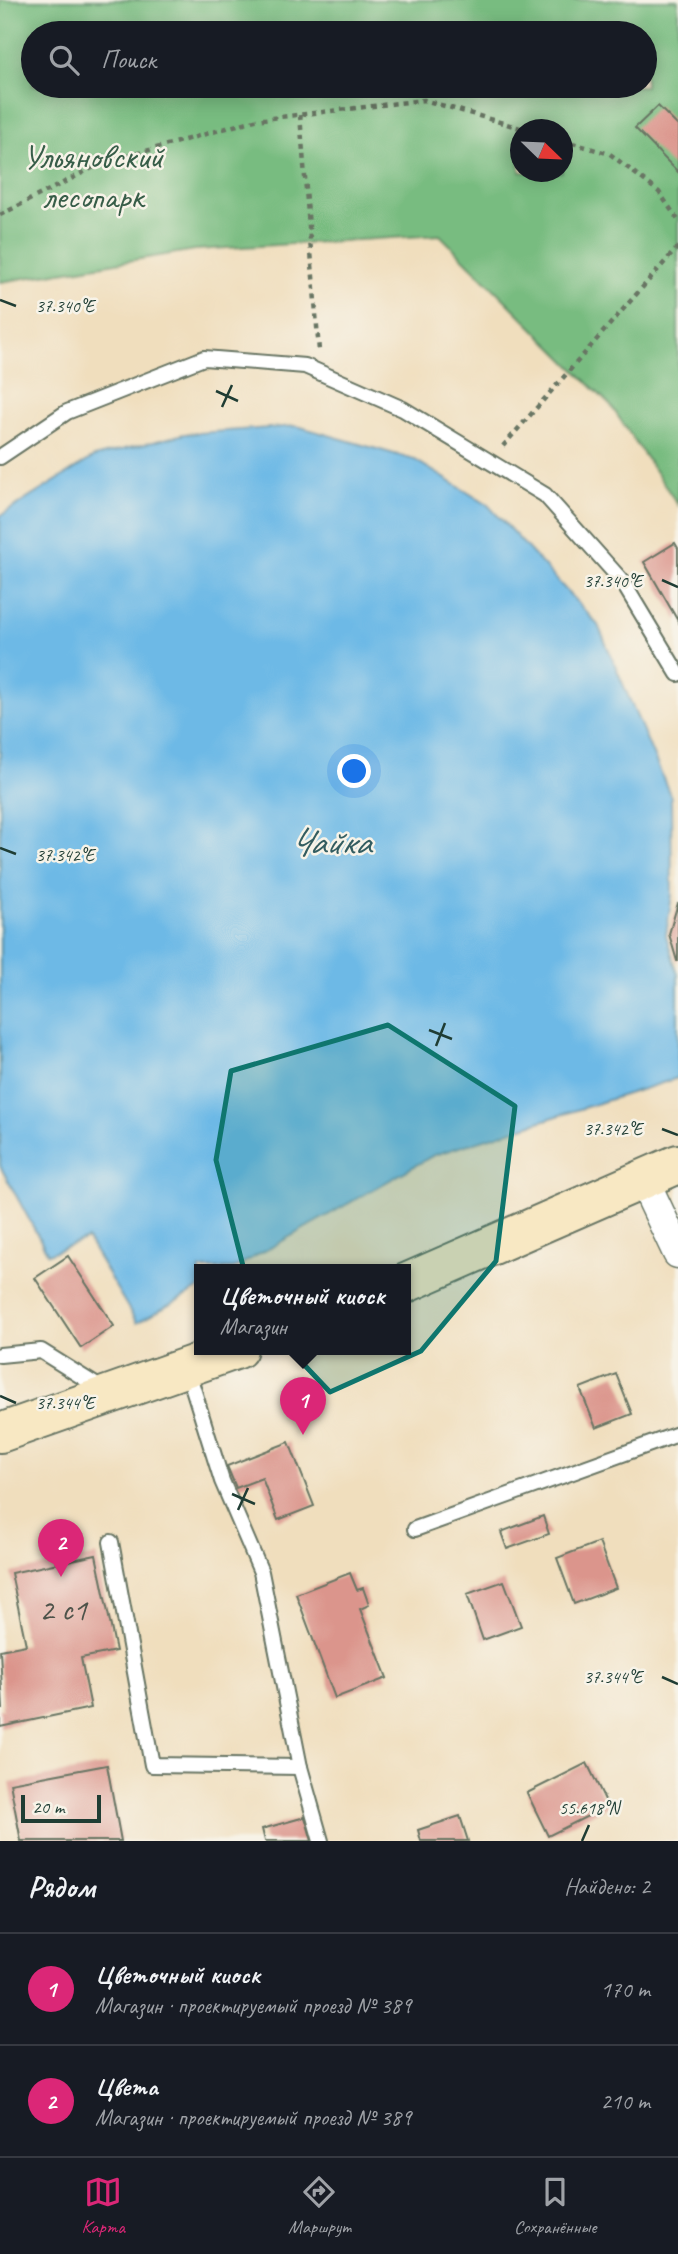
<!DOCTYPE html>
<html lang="ru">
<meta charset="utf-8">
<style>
:root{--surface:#171b24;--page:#242831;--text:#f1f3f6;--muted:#9ea1a6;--line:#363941;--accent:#db2777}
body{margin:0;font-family:Caveat,sans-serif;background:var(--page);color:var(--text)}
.compass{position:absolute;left:510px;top:119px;width:63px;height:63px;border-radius:50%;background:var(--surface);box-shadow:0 4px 18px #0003;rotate:113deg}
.scale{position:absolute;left:21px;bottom:18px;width:80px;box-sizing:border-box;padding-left:7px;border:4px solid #1f3d34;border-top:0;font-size:19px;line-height:24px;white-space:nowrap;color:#1f3d34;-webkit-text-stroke:5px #f7f3e8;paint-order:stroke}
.you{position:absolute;left:355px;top:772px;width:24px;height:24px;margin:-18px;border:5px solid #fff;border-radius:50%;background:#1a73e8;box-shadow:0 0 0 10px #1a73e833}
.badge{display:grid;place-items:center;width:46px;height:46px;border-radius:50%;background:var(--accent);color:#fff;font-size:23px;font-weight:700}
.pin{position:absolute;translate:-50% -58px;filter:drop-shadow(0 2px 4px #0008)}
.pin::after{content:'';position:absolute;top:37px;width:24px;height:21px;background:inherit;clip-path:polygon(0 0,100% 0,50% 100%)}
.popup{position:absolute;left:194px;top:1264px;width:217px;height:91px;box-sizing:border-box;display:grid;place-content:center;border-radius:0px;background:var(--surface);filter:drop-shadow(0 2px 5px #0005);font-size:23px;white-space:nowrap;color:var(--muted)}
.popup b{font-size:26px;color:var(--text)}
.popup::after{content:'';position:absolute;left:50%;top:100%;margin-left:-14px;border:14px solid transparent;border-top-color:var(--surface)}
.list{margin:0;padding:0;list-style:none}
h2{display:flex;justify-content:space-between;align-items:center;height:91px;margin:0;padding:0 28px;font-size:30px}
h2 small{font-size:23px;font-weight:400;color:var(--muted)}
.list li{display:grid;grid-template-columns:46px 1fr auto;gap:21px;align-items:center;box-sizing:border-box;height:112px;padding:0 28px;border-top:2px solid var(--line)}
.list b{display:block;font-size:26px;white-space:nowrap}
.list p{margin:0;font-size:23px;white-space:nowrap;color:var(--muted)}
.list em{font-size:23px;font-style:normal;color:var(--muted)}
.icon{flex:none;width:38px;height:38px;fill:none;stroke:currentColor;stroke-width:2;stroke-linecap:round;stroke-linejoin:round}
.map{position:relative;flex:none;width:678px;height:1841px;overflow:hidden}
.search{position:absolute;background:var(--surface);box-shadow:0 4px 18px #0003;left:21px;right:21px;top:21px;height:77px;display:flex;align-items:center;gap:18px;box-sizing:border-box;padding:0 24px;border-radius:38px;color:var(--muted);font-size:26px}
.sheet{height:315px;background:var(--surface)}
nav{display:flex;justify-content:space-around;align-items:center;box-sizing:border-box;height:98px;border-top:2px solid var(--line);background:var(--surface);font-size:19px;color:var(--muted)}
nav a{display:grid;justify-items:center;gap:4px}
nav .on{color:var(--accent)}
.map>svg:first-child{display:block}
.forest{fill:#78bc80;stroke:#4c7c5a;stroke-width:2;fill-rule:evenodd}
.water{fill:#6db9e6;stroke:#467b8d;stroke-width:2}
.building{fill:#db958c}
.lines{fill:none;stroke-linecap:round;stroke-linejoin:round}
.service-casing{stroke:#687564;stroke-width:18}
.minor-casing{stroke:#687564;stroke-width:33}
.secondary-casing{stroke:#687564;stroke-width:42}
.path{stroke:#687564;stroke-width:4.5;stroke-dasharray:5 5;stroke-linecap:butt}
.service{stroke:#fff;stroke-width:14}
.minor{stroke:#fff;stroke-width:30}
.secondary{stroke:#f8e8c3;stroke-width:38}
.marked{fill:#0f766e;fill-opacity:0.2;stroke:#0f766e;stroke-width:5;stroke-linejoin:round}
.ticks{fill:none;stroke:#1f3d34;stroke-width:2.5}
.labels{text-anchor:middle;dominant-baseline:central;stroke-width:5;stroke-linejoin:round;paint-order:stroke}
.number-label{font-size:32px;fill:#4e534a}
.park-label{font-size:35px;fill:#375d48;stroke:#f7f3e8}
.water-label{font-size:37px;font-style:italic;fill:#325c60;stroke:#f7f3e8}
.ticks-label{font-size:18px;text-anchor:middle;fill:#1f3d34;stroke:#f7f3e8;stroke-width:5;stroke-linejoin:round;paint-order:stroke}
</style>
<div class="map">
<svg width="678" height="1841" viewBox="0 0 678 1841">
<rect width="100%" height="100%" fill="#f7f3e8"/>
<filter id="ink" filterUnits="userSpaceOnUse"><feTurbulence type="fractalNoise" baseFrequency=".0143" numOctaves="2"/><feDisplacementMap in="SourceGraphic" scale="14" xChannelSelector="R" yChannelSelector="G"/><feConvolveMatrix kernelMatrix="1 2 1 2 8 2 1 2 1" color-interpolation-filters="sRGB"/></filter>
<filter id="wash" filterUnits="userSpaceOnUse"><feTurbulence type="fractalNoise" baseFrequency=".00686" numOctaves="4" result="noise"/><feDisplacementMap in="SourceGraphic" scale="28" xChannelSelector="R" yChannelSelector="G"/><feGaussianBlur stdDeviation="1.57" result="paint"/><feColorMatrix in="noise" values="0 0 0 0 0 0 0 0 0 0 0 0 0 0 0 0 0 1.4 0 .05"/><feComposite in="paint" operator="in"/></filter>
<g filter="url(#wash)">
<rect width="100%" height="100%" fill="#f0debd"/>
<path class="forest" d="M0 0H678V505L611 406 440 235 195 250 0 282ZM33 33H645V86H33ZM520 130H562V172H520Z"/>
<path class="water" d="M297 426 415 460 488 505 598 625 671 797 672 895 666 935 678 975V1078L434 1155 233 1269H200V1288L137 1323 87 1239 48 1254 0 1166V516L94 457 184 434Z"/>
<g id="blocks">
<g class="building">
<path d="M658 106 678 126V172L635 128Z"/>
<path d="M675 543 678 548V621L644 562Z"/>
<path d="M678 903V961H677L669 934Z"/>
<path d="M68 1256 114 1326 81 1348 35 1278Z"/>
<path d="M616 1374 632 1414 596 1428 580 1388Z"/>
<path d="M289 1442 314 1506 278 1520 262 1478 236 1488 227 1466Z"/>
<path d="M543 1516 549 1534 507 1549 501 1532Z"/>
<path d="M599 1542 616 1588 574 1604 557 1558Z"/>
<path d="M96 1555 116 1651 81 1658 91 1708 0 1727V1709H3L0 1650 26 1645 11 1573Z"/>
<path d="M350 1573 357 1590 363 1588 369 1605 360 1609 387 1678 335 1698 296 1594Z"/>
<path d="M504 1581 521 1626 483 1640 467 1594Z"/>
<path d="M587 1763 608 1806 548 1836 527 1793Z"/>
<path d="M107 1765 121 1841H21L10 1783Z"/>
<path d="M460 1816 468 1841H421L418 1830Z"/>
<path d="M305 1817 312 1841H265L262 1829Z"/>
</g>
</g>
</g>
<g filter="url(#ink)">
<use href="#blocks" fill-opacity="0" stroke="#687564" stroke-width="2"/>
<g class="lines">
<g class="service-casing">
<g id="service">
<path d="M0 457 67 412 204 358 305 366 403 409 545 495 622 581 678 674"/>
<path d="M0 1355 41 1351 105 1391"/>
<path d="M187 1369 222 1481 261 1572 300 1767 321 1841"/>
<path d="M415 1529 678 1434"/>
<path d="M111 1542 152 1765 300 1767"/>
</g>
</g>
<g class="minor-casing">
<path id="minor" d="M644 1181 678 1253"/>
</g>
<g class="secondary-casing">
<g id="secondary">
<path d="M406 1283 678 1164"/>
<path d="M0 1433 238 1349"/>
</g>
</g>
<g class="path">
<path d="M300 115 319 351"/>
<path d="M562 140 610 154 659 192 678 220"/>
<path d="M0 215 100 164 255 120 424 100 527 130"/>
<path d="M503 446 678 247"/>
</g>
<use href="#service" class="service"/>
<use href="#minor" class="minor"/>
<use href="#secondary" class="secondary"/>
</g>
</g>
<path class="marked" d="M388 1025 515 1106 496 1261 421 1351 330 1392 255 1313 216 1160 231 1071Z"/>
<path class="ticks" d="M0 300 16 306M216 391 238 401M222 407 232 385M662 580 678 587M0 848 16 854M429 1030 452 1039M436 1046 445 1023M662 1129 678 1135M0 1396 16 1403M232 1494 255 1504M238 1510 248 1488M662 1677 678 1684M582 1841 589 1825"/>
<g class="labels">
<g class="number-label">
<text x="63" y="1609">2 с1</text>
</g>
<g class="park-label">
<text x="93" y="156">Ульяновский<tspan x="93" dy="40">лесопарк</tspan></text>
</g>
<g class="water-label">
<text x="330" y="841">Чайка</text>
</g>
</g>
<g class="ticks-label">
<text x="65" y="312">37.340°E</text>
<text x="613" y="587">37.340°E</text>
<text x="65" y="861">37.342°E</text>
<text x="613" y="1135">37.342°E</text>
<text x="65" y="1409">37.344°E</text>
<text x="613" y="1683">37.344°E</text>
<text x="589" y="1814">55.618°N</text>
</g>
</svg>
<svg class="compass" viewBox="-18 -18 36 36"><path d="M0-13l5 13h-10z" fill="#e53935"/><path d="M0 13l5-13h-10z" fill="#9ea1a6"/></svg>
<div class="scale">20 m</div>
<div class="you"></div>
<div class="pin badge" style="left:303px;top:1435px">1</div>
<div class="popup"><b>Цветочный киоск</b>Магазин</div>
<div class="pin badge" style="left:61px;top:1577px">2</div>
<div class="search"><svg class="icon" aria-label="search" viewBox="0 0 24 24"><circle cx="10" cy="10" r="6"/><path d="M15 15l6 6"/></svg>Поиск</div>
</div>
<section class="sheet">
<h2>Рядом<small>Найдено: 2</small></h2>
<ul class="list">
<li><span class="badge">1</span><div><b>Цветочный киоск</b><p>Магазин · проектируемый проезд № 389</p></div><em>170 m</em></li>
<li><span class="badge">2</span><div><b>Цвета</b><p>Магазин · проектируемый проезд № 389</p></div><em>210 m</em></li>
</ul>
</section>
<nav>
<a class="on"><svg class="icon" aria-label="map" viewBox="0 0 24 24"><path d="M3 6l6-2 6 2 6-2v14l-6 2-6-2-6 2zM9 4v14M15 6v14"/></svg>Карта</a>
<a><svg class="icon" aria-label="directions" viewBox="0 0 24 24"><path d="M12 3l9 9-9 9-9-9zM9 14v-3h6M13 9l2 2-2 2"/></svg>Маршрут</a>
<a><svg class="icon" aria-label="saved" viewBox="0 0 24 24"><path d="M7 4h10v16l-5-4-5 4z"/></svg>Сохранённые</a>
</nav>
